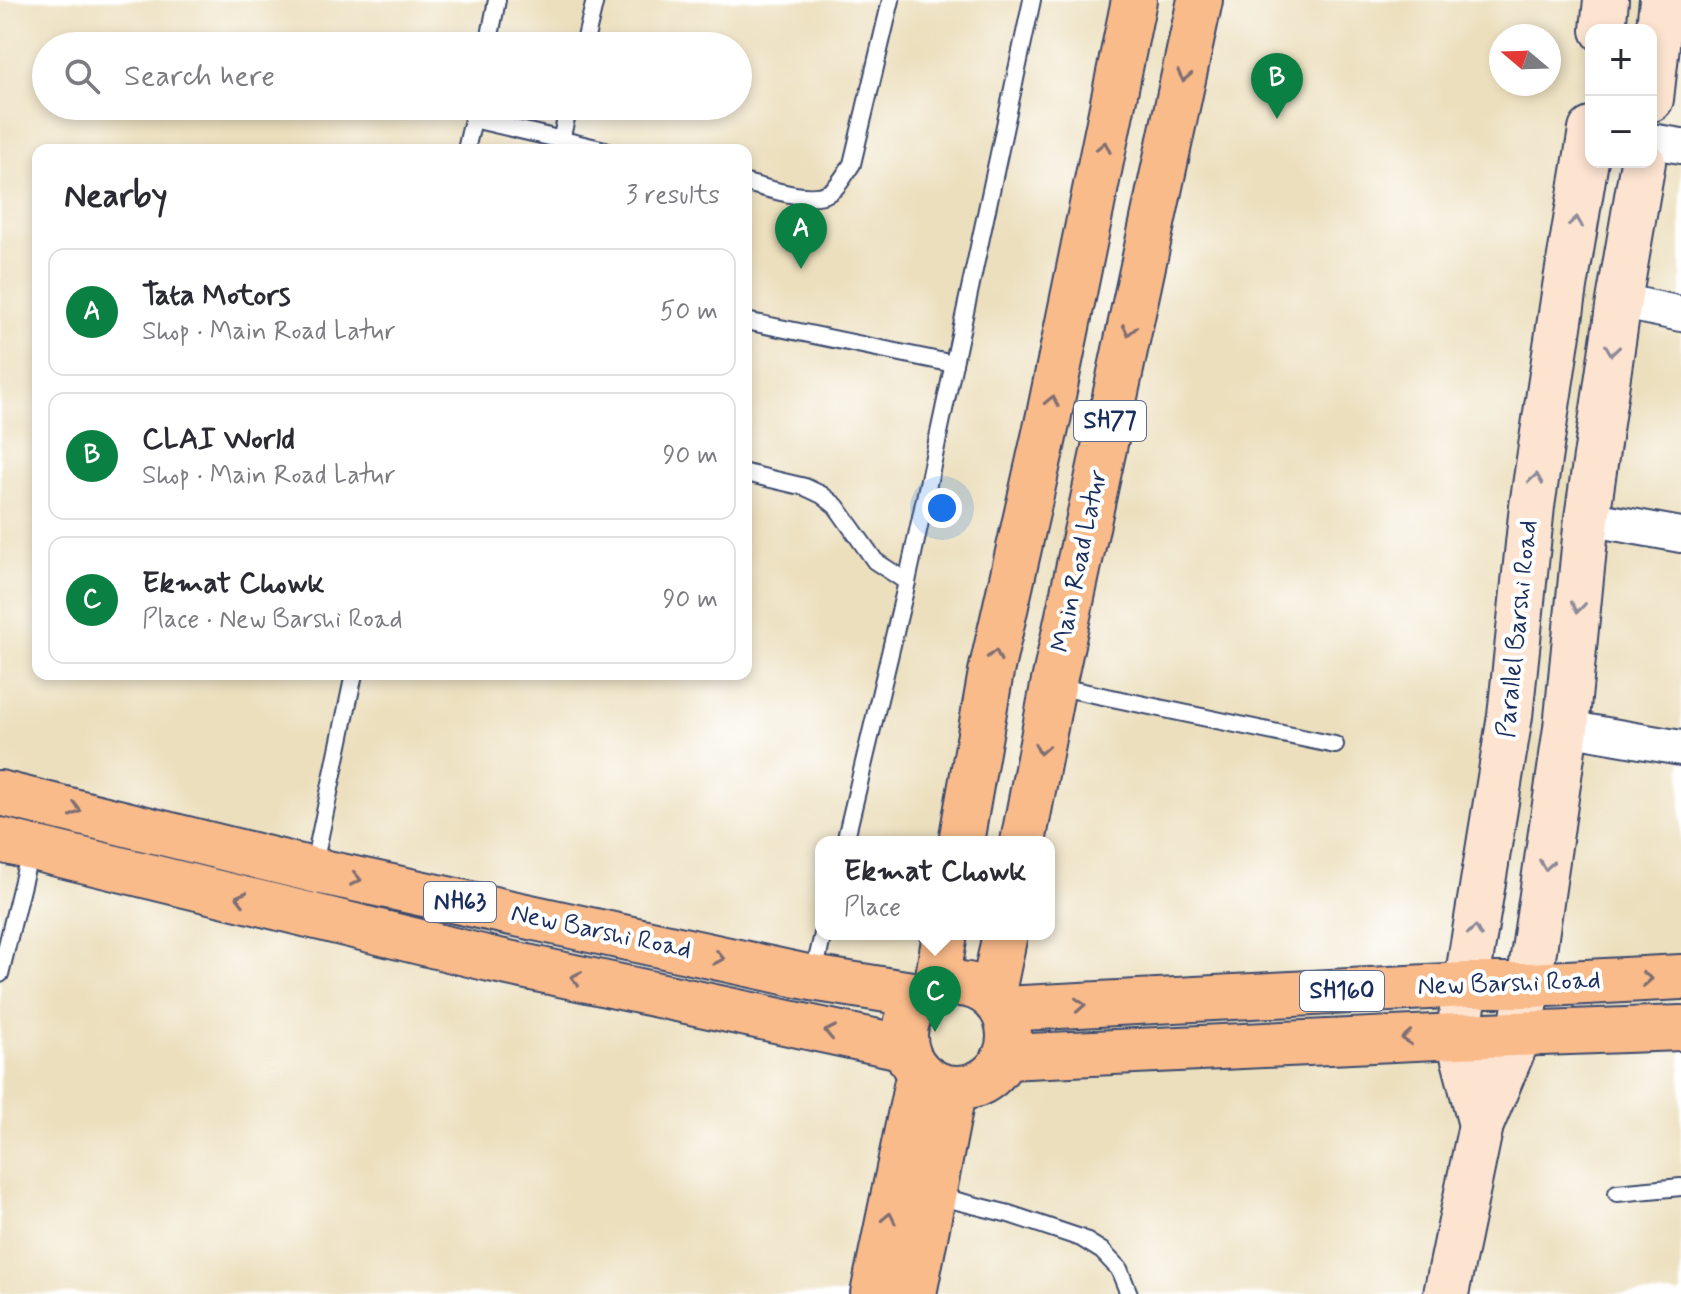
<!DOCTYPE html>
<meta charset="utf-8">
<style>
:root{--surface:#fff;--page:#f2f2f3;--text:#2b2b33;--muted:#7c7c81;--line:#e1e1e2;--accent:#0b8043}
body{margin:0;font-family:Mynerve,sans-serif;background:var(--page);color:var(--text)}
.controls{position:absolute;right:24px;top:24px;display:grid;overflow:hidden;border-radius:16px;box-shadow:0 4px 12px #0003}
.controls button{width:72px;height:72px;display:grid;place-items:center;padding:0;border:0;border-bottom:2px solid var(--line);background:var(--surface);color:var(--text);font:40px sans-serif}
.compass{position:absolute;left:1489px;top:24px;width:72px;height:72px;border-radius:50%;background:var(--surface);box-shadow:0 4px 12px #0003;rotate:289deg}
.you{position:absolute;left:942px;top:508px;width:28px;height:28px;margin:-20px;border:6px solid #fff;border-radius:50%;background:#1a73e8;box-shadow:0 0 0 12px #1a73e833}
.badge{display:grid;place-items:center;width:52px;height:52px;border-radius:50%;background:var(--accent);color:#fff;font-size:26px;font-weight:700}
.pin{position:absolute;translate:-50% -66px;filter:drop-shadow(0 2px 4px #0008)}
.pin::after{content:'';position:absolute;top:42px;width:28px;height:24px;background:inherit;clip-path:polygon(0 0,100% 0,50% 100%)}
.popup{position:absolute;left:815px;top:836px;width:240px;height:104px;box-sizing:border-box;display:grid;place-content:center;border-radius:16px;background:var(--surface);filter:drop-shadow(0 2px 6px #0005);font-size:26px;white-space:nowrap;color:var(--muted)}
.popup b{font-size:30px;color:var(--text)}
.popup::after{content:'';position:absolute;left:50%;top:100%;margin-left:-16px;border:16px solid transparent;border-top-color:var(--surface)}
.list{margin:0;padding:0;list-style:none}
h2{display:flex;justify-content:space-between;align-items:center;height:104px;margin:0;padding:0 32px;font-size:34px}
h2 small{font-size:26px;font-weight:400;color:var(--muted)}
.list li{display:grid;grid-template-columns:52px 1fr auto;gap:24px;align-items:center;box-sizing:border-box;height:128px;margin:0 16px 16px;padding:0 16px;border:2px solid var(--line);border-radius:16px}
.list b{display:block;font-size:30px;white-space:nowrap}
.list p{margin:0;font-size:26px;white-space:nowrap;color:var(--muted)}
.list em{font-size:26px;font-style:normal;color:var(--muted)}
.icon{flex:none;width:44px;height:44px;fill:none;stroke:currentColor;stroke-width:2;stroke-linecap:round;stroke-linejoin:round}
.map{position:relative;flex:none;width:1681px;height:1294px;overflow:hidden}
.search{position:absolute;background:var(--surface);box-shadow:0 4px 12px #0003;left:32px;top:32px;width:720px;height:88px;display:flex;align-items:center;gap:20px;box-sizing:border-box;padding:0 28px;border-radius:44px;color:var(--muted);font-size:30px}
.panel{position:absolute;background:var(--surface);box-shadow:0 4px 12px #0003;left:32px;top:144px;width:720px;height:536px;border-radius:16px}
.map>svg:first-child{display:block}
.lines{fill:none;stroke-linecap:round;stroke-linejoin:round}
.lane-casing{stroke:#3a496c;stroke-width:20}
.street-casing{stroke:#3a496c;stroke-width:38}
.secondary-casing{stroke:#3a496c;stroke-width:48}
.primary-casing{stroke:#3a496c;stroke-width:48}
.highway-casing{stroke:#3a496c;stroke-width:48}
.lane{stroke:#fff;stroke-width:16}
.street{stroke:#fff;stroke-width:34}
.secondary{stroke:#fde4d1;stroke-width:44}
.primary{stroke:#fabb8b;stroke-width:44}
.highway{stroke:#fabb8b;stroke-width:44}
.oneway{stroke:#7f6e72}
.oneway2{stroke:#8c8a98}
.labels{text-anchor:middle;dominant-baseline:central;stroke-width:8;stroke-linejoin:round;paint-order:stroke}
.shield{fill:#fff;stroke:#5f6d8e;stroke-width:2}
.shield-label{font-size:24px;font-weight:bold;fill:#1b2f5e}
.street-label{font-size:26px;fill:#1b2f5e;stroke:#fff}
</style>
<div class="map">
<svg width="1681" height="1294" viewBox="0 0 1681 1294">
<rect width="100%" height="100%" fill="#fff"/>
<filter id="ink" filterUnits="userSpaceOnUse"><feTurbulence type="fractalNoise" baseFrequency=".0125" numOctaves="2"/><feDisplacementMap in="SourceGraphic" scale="16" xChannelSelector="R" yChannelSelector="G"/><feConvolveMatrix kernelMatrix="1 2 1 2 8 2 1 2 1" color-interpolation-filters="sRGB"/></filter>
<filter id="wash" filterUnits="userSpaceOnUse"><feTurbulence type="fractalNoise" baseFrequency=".006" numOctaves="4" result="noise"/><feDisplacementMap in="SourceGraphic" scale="32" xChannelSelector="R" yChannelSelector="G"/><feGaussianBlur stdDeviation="1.8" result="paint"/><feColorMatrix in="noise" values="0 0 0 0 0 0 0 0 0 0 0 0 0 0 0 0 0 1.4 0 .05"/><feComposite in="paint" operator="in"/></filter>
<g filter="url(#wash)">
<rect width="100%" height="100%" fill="#ecdfbd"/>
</g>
<g filter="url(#ink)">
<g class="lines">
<g class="lane-casing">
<g id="lane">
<path d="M488 46 497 0"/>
<path d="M584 46 595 0"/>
<path d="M473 119 605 150"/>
<path d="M561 140 569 106"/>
<path d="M466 150 476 106"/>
<path d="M746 183C767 188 808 203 828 193 839 187 845 174 852 164L891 0"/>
<path d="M746 321 954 364"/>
<path d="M746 473 805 487 822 495 836 506 875 561 907 582"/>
<path d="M1055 686 1335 745"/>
<path d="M845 842 907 582 1032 0"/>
<path d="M313 869 354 674"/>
<path d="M0 974 31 848"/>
<path d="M813 977 823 934"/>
<path d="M1617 1193 1681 1187"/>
<path d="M937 1196 1009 1214 1081 1238 1102 1251 1119 1269 1129 1294"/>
</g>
</g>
<g class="street-casing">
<g id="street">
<path d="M1651 141 1681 146"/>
<path d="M1619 301 1681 314"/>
<path d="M1587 518 1681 535"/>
<path d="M1566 728 1681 748"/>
</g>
</g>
<g class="secondary-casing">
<g id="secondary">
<path d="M1603 30 1606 0"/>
<path d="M1651 99 1662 0"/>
<path d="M1481 1125 1458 1036 1510 716 1532 506 1565 287 1591 130"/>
<path d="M1446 1294 1481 1125 1520 1033 1529 985 1566 728 1587 518 1619 301 1643 162"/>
</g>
</g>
<g class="primary-casing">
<g id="primary">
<path d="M961 842 991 672 1049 415 1134 0"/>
<path d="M1023 842 1053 686 1200 0"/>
<path d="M936 988 945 934"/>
<path d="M992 997 1005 934"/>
<path d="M1002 1009 1466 985H1529L1681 977"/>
<path d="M1005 1057 1458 1036 1681 1028"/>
</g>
</g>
<g class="highway-casing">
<g id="highway">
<path d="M0 793 313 870 812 978 924 996"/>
<path d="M0 840 490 959 906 1048"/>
<circle cx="957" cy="1036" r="52"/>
<path d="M873 1294 919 1072"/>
<path d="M914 1294 954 1088"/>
</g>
</g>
<use href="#lane" class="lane"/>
<use href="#street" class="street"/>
<use href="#secondary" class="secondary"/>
<use href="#primary" class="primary"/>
<use href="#highway" class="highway"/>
</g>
<defs><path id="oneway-chevron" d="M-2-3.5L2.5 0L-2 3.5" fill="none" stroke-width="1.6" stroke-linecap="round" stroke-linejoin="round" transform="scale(2)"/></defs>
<g class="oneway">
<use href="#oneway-chevron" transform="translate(1184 76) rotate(102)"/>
<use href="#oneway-chevron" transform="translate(1104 147) rotate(-78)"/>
<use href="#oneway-chevron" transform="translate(1129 330) rotate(102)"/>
<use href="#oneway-chevron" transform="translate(1052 401) rotate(-78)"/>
<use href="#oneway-chevron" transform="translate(995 655) rotate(-77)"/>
<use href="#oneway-chevron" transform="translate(1041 749) rotate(101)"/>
<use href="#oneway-chevron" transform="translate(76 810) rotate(14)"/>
<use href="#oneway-chevron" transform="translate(356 879) rotate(12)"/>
<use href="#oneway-chevron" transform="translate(241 898) rotate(-166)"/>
<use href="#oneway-chevron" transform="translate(719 958) rotate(12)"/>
<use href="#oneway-chevron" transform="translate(576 978) rotate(-168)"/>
<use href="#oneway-chevron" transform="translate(1647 979) rotate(-3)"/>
<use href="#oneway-chevron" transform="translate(1080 1005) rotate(-3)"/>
<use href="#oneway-chevron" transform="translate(830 1032) rotate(-168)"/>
<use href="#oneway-chevron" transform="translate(1407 1038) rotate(177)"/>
<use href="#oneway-chevron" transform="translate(889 1218) rotate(-78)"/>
</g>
<g class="oneway2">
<use href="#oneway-chevron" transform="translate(1576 222) rotate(-81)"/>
<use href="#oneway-chevron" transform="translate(1612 350) rotate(98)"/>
<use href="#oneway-chevron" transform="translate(1536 479) rotate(-81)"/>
<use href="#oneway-chevron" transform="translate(1578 607) rotate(96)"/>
<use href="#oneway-chevron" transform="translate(1546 865) rotate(98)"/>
<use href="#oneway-chevron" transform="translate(1475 931) rotate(-81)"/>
</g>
</g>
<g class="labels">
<g class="shield">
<rect x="1074" y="401" width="72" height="40" rx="6"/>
<rect x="424" y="882" width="72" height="40" rx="6"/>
<rect x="1300" y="971" width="84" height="40" rx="6"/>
</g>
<g class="shield-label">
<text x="1110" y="421">SH77</text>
<text x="460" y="902">NH63</text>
<text x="1342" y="991">SH160</text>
</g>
<g class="street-label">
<text transform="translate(1080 561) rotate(-78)">Main Road Latur</text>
<text transform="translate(1518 629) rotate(-84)">Parallel Barshi Road</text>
<text transform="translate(601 932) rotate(12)">New Barshi Road</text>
<text transform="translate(1509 984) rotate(-2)">New Barshi Road</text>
</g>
</g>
</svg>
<div class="controls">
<button>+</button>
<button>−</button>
</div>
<svg class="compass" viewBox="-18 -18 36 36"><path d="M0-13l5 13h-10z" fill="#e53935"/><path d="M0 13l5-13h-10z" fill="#7c7c81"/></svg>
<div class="you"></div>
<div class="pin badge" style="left:801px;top:269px">A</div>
<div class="pin badge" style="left:1277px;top:119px">B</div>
<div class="pin badge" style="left:935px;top:1032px">C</div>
<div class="popup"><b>Ekmat Chowk</b>Place</div>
<div class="search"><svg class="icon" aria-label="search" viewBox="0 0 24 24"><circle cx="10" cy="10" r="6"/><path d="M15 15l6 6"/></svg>Search here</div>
<section class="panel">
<h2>Nearby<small>3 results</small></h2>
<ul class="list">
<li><span class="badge">A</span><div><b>Tata Motors</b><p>Shop · Main Road Latur</p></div><em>50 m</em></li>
<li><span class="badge">B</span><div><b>CLAI World</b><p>Shop · Main Road Latur</p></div><em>90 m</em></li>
<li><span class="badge">C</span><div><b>Ekmat Chowk</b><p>Place · New Barshi Road</p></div><em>90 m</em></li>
</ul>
</section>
</div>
